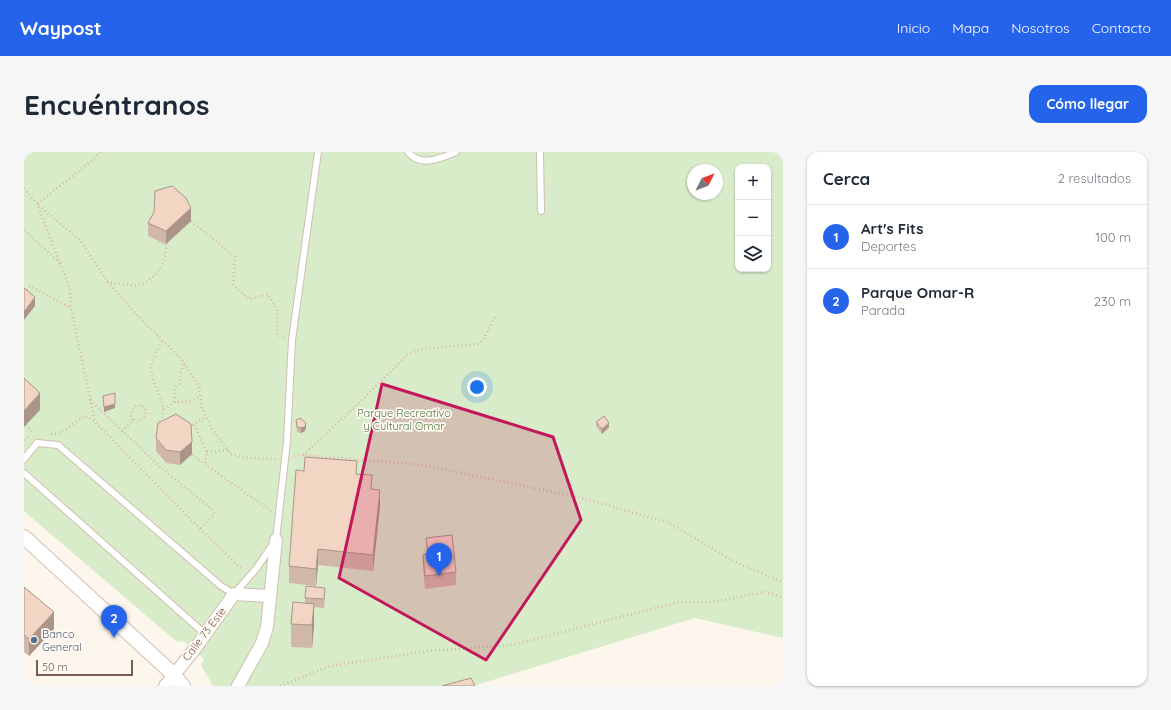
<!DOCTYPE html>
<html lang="es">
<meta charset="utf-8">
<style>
:root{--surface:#fff;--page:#f6f6f7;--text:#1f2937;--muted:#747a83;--line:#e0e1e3;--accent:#2563eb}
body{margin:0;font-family:Quicksand,sans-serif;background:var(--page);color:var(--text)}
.controls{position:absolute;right:12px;top:12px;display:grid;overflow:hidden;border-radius:8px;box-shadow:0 1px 3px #0004}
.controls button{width:36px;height:36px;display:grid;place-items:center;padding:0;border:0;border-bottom:1px solid var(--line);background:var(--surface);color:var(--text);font:20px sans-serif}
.compass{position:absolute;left:663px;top:12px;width:36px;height:36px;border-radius:50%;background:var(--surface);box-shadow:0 1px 3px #0004;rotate:48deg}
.scale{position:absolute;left:12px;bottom:10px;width:97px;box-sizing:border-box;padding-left:4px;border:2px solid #7a5c4d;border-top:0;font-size:11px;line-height:14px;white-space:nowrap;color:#7a5c4d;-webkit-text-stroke:3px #fffaf3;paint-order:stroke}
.you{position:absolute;left:453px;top:235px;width:14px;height:14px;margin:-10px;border:3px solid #fff;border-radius:50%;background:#1a73e8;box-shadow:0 0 0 6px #1a73e833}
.badge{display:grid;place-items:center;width:26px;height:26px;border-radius:50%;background:var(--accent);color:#fff;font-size:13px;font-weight:700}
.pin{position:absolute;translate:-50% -33px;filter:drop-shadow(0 1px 2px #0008)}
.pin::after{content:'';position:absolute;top:21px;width:14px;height:12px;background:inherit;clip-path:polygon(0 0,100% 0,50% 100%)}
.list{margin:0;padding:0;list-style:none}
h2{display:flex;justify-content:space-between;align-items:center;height:52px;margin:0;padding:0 16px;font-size:17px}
h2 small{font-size:13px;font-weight:400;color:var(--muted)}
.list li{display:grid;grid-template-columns:26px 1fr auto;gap:12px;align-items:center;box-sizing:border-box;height:64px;padding:0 16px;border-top:1px solid var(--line)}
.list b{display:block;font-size:15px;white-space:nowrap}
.list p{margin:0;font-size:13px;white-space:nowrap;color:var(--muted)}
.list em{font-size:13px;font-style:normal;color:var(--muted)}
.icon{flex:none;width:22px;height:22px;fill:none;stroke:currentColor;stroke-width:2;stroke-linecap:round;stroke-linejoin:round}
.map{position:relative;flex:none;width:759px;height:534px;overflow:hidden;border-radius:12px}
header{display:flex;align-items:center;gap:24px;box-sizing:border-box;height:56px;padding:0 20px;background:var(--accent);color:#fff}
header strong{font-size:19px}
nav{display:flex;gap:22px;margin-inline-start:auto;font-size:14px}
.intro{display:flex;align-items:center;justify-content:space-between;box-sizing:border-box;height:96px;padding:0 24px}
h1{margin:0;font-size:28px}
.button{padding:10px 18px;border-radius:12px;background:var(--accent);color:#fff;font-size:14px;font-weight:700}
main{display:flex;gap:24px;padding:0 24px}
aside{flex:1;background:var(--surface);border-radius:12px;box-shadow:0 1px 3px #0004}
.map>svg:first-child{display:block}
.park{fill:#d8ecc9;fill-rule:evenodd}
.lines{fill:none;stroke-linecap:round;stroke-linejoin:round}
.service-casing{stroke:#d1beb0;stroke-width:8}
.minor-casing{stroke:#d1beb0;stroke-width:14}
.tertiary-casing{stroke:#d1beb0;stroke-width:16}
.path{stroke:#d9b8a5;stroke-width:2.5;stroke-dasharray:1 3;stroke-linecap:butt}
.service{stroke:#fff;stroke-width:6}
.minor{stroke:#fff;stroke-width:12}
.tertiary{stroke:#fff;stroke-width:14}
.wall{fill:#d1b7a8}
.shaded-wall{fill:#aa9588}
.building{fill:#f3d5c3;stroke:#aa9588}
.marked{fill:#c2185b;fill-opacity:0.2;stroke:#c2185b;stroke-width:3;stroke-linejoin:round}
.service-dot{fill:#5c6f8a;stroke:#fffaf3;stroke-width:1.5}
.labels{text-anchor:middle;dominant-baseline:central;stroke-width:3.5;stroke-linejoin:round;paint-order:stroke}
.park-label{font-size:11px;fill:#537a41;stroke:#fffaf3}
.service-label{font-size:11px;fill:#4e5e75;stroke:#fffaf3;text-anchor:start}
.street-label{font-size:11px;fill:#7a5c4d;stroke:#fffaf3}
</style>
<header>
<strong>Waypost</strong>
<nav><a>Inicio</a><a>Mapa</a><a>Nosotros</a><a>Contacto</a></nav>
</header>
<div class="intro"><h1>Encuéntranos</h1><a class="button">Cómo llegar</a></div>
<main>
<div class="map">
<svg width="759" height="534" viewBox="0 0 759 534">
<rect width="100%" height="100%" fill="#fdf6ec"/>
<path class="park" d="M0 0H759V486L671 466 449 534H189L177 513 180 507 159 489 153 490 0 359ZM714 15H744V117H714ZM669 18H693V42H669Z"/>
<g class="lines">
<g class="service-casing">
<g id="service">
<path d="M384 0C397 16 417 6 432 0"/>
<path d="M516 0 517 59"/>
<path d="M0 307 13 291 34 293 197 434 210 442 232 417 252 388 263 289 268 188 294 0"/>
<path d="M0 321 181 482"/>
</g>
</g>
<g class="minor-casing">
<g id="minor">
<path d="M141 534 170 498 210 442 245 444"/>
<path d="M214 534 238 491 243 475 252 388"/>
</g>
</g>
<g class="tertiary-casing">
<path id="tertiary" d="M0 385 149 522 159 534"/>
</g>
<g class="path">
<path d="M76 0 65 11 13 52 56 88 83 129 112 162 158 208 175 234 178 256 188 277 207 302 222 306 252 307"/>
<path d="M0 36 13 52 46 136 47 156 71 270"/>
<path d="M167 69 211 105 209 133 225 147 244 142 253 158V183L260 186"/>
<path d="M0 78 36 111"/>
<path d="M83 130C93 131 105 134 114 133 131 130 144 107 142 92L134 89 135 86"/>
<path d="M0 141 6 134 47 156"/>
<path d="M66 248 136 315 190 359 189 364 176 377"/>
<path d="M151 250 150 236 156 231V222L160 212"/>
<path d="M140 257 151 250H165L176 245"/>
<path d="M2 273 10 282"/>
<path d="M170 273 183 300 181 312"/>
<path d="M165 275 182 265"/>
<path d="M134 277V272C149 255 127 236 127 216 127 208 135 195 139 187"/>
<path d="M98 279 109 268 115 269 120 266 122 259 118 253 112 254 107 258V265L109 268"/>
<path d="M27 282C40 282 49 270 62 264L71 270 176 377 219 418"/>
<path d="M0 288 6 284"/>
<path d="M183 300 204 298"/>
<path d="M168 303 247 359"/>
<path d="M279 303 331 255 383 203 397 197 454 192 459 188 472 163"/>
<path d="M270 304 279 303 399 313 558 346 643 370 717 413 759 430"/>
<path d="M256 534 306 514 404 499 488 493 654 450H688L741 440 759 445"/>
</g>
<use href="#service" class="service"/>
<use href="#minor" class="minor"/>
<use href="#tertiary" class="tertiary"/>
</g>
<g class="wall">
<path d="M167 69 142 92 124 84V71Z"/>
<path d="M272 268 282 275 281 279 277 281 273 280Z"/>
<path d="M572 270 585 275 578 282 572 274Z"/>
<path d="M132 286 168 302 156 313 142 311 132 299Z"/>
<path d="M333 322 348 337 356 354 349 419 294 413 292 434 265 431V414Z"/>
<path d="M402 386 432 420V433L401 437 399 416V403L403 402Z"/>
<path d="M0 435 30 477 5 504 0 500Z"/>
<path d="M301 445 300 456 290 455V475L288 496 267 495V472L281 451V446Z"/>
</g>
<g class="shaded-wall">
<path d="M167 56V69L142 92V79Z"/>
<path d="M11 145V154L0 168V160Z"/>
<path d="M16 241V258L0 275V259Z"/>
<path d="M91 252V256L80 260V255Z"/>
<path d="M282 271V275L281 279 277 281V276Z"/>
<path d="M585 271V275L578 282V277Z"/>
<path d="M168 290V302L156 313V300Z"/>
<path d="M356 338V354L349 419V403Z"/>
<path d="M294 397V413L292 434V417Z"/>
<path d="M290 452V475L288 496V473Z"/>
<path d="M30 460V477L5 504V487Z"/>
</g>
<g class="building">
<path d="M148 34 162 46 167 56 142 79 124 71 130 60 131 39Z"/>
<path d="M0 136 11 145 0 160Z"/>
<path d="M0 226 16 241 0 259Z"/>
<path d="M91 241V252L80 255 79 244Z"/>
<path d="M152 262 167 272 168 290 156 300 142 298 132 286 134 271Z"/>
<path d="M580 264 585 271 578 277 572 270Z"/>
<path d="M276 266 282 271 281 275 277 276 273 275 272 268Z"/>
<path d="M281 305 333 309 332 322 348 323 347 337 356 338 349 403 294 397 292 417 265 414 272 318 280 319Z"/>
<path d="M428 383 432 420 401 424 399 403 404 402 402 386Z"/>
<path d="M282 434 301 436 300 447 281 446Z"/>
<path d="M0 435 30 460 5 487 0 483Z"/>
<path d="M269 450 290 452 288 473 267 472Z"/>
<path d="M447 526 451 534H418Z"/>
</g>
<path class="marked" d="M358 232 529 285 557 368 462 508 315 426Z"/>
<circle class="service-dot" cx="10" cy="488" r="4"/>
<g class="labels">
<g class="park-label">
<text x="380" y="261">Parque Recreativo<tspan x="380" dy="13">y Cultural Omar</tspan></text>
</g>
<g class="service-label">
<text x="18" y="482">Banco<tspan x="18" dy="13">General</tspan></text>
</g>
<g class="street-label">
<text transform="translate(180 482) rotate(-53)">Calle 73 Este</text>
</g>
</g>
</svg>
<div class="controls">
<button>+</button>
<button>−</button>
<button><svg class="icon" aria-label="layers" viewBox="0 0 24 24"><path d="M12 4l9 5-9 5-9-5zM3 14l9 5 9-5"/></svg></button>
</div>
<svg class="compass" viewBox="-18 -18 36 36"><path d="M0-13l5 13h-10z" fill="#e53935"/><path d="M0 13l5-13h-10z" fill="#747a83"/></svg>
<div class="scale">50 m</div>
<div class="you"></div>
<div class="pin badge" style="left:415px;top:424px">1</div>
<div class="pin badge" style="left:90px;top:486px">2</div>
</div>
<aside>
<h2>Cerca<small>2 resultados</small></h2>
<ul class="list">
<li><span class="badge">1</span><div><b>Art's Fits</b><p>Deportes</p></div><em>100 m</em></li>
<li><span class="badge">2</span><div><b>Parque Omar-R</b><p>Parada</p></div><em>230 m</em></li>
</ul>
</aside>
</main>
